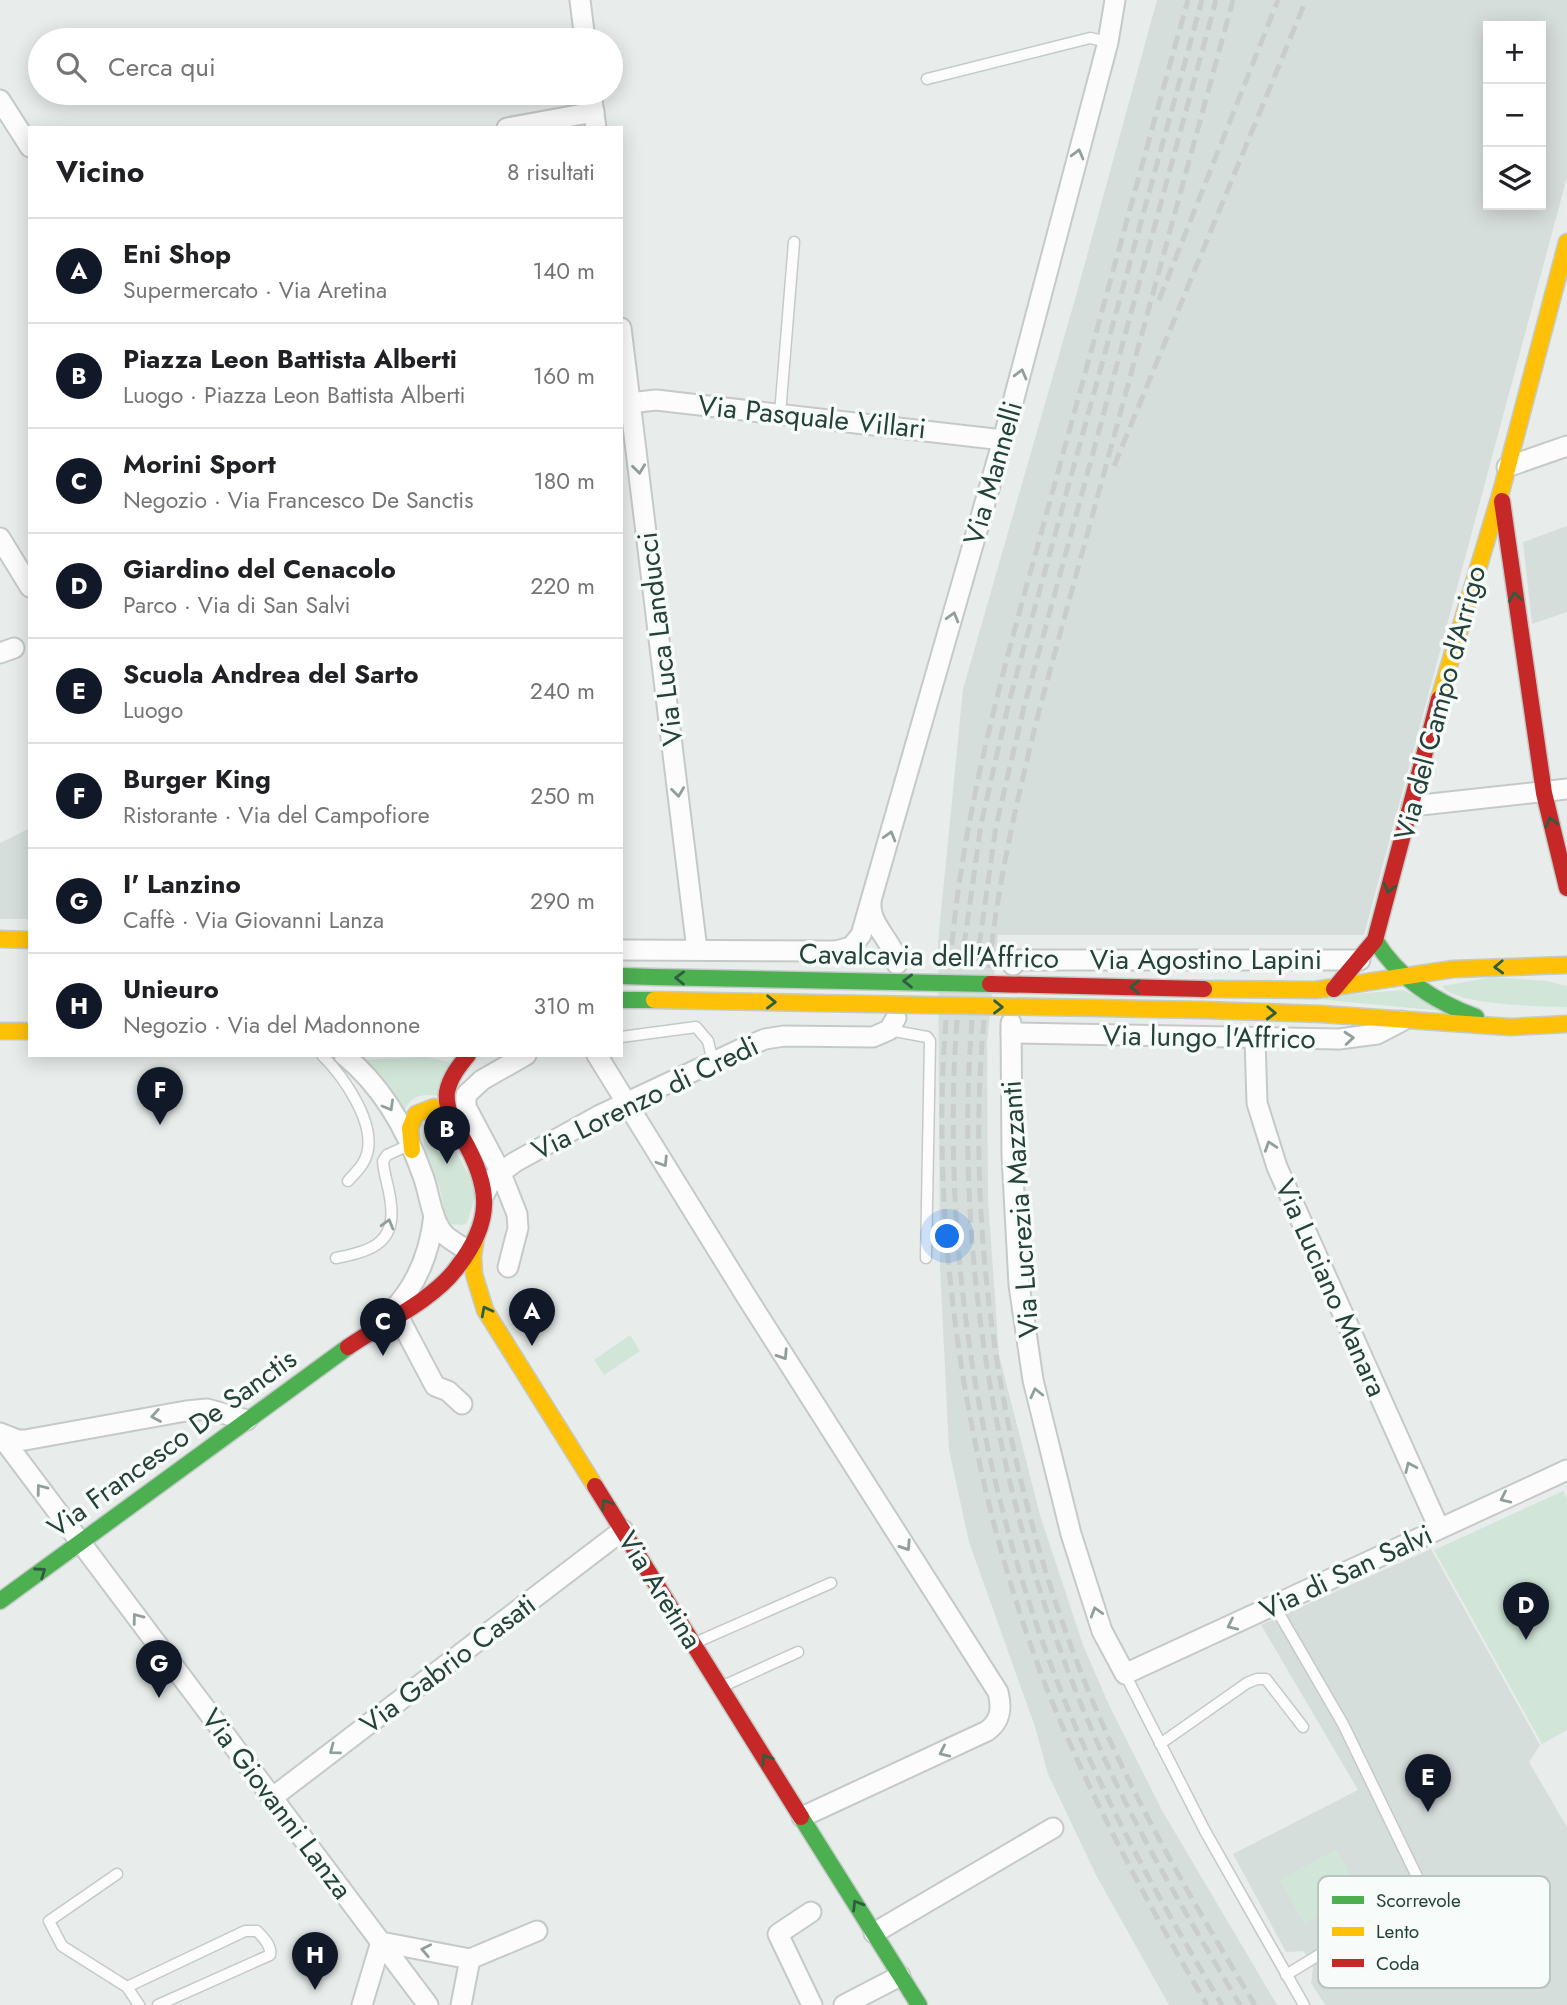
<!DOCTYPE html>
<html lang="it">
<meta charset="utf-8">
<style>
:root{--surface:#fff;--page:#f6f6f6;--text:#202124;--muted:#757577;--line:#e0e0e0;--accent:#111827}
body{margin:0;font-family:Jost,sans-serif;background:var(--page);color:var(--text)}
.controls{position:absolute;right:21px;top:21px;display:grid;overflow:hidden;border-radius:0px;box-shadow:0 4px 18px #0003}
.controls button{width:63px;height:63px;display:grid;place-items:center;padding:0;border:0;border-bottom:2px solid var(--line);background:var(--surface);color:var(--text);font:35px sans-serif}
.you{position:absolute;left:948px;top:1237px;width:24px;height:24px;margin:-18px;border:5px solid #fff;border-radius:50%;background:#1a73e8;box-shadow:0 0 0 10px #1a73e833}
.badge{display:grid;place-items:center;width:46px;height:46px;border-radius:50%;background:var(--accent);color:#fff;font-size:23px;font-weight:700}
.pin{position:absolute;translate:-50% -58px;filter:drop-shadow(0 2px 4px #0008)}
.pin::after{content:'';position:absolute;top:37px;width:24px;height:21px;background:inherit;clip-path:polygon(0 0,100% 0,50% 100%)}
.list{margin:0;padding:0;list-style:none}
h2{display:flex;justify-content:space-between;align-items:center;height:91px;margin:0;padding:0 28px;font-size:30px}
h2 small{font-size:23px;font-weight:400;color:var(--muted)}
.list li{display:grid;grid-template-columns:46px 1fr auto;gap:21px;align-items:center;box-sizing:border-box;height:105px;padding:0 28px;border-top:2px solid var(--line)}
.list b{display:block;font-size:26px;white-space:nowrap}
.list p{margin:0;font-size:23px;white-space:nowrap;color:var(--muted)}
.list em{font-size:23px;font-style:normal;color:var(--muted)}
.icon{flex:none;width:38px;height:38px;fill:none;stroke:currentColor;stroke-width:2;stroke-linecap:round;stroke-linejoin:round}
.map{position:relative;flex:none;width:1567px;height:2005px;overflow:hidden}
.search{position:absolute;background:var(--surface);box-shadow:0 4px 18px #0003;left:28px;top:28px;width:595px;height:77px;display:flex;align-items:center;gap:18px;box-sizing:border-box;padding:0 24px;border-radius:38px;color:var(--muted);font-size:26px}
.panel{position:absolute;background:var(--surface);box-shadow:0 4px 18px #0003;left:28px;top:126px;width:595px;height:931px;border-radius:0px}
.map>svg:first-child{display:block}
.built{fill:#d6dedb;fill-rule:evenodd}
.green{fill:#d1e6d8}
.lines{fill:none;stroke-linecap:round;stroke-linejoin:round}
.lane-casing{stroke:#c5cac8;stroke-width:13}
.street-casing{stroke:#c5cac8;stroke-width:23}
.fast-casing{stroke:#c3cbc8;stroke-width:19}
.slow-casing{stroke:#c3cbc8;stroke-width:19}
.jam-casing{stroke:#c3cbc8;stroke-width:19}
.lane{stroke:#fcfcfc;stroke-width:10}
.street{stroke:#fcfcfc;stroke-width:19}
.fast{stroke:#4caf50;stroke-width:16}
.slow{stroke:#ffc107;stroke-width:16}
.jam{stroke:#c62828;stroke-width:16}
.rail{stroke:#c9cdcc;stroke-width:5;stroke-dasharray:14 7;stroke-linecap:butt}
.fast-bridge-casing{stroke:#c3cbc8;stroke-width:19;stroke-linecap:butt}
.slow-bridge-casing{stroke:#c3cbc8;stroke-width:19;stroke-linecap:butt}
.jam-bridge-casing{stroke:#c3cbc8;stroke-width:19;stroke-linecap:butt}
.fast-bridge{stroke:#4caf50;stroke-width:16}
.slow-bridge{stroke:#ffc107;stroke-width:16}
.jam-bridge{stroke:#c62828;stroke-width:16}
.oneway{stroke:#909f9b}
.oneway2{stroke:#2e5d40}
.labels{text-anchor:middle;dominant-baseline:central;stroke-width:7;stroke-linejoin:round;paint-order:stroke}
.street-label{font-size:28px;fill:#24423a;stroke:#f7fbf9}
.key{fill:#f7fbf9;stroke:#b8c4c0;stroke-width:2}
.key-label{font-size:19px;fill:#24423a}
</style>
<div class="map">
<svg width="1567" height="2005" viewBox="0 0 1567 2005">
<rect width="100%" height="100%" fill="#e8edeb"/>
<g class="built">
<path d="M1157 0H1567V177L1364 935H998L987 1043 988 1199 999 1355 1040 1515 1083 1645 1109 1705 1163 1812 1277 2005H1169L1097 1877 1048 1774 1035 1727 969 1542 949 1450 940 1267 938 942 963 689 1077 292ZM1488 26H1541V205H1488Z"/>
<path d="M1567 526V612L1532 624 1523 542Z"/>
<path d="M30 828V919H0V843Z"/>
<path d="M1431 1549 1540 1745 1529 1762 1567 1827V2005H1325L1311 1983 1313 1968 1310 1960 1303 1951 1286 1952 1233 1854 1358 1790 1261 1625Z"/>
</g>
<g class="green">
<path d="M1493 977 1547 981 1567 986V1007C1544 1007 1453 1005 1442 986Z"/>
<path d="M1403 990 1444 1011 1305 998Z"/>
<path d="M426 1057 450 1062 438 1096C422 1093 410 1096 404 1112L361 1060Z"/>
<path d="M437 1117 477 1190 467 1223 462 1225 451 1224 446 1219 440 1189 424 1148 423 1125Z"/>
<path d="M630 1335 640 1351 604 1375 594 1360Z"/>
<path d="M1563 1491 1567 1498V1730L1542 1744 1434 1550Z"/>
<path d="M1336 1849 1360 1893 1304 1924 1280 1880Z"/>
</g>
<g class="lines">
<g class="lane-casing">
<g id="lane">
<path d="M927 79 1090 38 1108 42"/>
<path d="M780 414 794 242"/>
<path d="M889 1030 927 1037 930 1041 926 1258"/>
<path d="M621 1037 696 1027 708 1041 713 1062"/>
<path d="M322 1055C343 1076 376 1122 367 1154 364 1165 356 1172 348 1181"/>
<path d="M336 1258C367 1252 396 1245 391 1205 390 1190 384 1176 383 1161L387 1155 409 1145"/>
<path d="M1274 1605 1343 1724 1424 1891 1286 1975"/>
<path d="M697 1642 831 1583"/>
<path d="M1125 1674 1205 1831 1304 2005"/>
<path d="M721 1687 798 1652"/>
<path d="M1160 1744 1247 1683 1257 1679H1266L1303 1727"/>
<path d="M117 1874 49 1921 62 1946 127 1987 139 2005"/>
<path d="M127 1987 245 1931H257C263 1937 272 1946 270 1955L158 2005"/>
</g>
</g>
<g class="street-casing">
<g id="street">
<path d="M580 0 585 40"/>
<path d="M591 93 596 128"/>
<path d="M0 100 30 147"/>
<path d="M507 128 594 112"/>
<path d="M621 328 697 950"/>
<path d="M621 404 656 400 1003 440"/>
<path d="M1507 467 1567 446"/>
<path d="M0 538 30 587"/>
<path d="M0 653 14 648"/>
<path d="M1412 806 1567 789"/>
<path d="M871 902C869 926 894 941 897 964"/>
<path d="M621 950 836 951 851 947 861 935 1003 440 1108 42 1115 0"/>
<path d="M1013 965 1017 960H1360"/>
<path d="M1011 1023 1012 1156 1019 1285 1033 1380 1071 1534 1102 1631 1125 1674 1567 1470"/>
<path d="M1011 1033 1339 1039 1377 1034 1402 1021"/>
<path d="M1255 1039 1257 1103 1277 1167 1439 1528"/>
<path d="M344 1055C382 1086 407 1130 423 1176 430 1194 431 1222 446 1236 452 1241 461 1246 468 1251"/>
<path d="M597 1055 746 1296 998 1692C1002 1708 1001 1721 987 1731L802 1817"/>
<path d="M485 1193 492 1179 515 1162 600 1115 741 1049 765 1039 784 1036 873 1037 889 1030 896 1018"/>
<path d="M508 1267 518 1228 517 1214 500 1171 466 1107V1095L482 1080 526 1055"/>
<path d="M390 1313C417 1286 430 1252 434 1215"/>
<path d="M397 1314 435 1386 448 1391 462 1404"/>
<path d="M0 1433 18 1440H25L186 1411 207 1409 247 1420"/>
<path d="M0 1435 428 2005"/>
<path d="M273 1797 623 1530"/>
<path d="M811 1912 778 1934 812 2005"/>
<path d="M874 1933 1053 1828"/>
<path d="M362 2005 381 1942 470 1959 537 1931"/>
<path d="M461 2005 470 1959"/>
<path d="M844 2005 900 1976"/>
</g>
</g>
<g class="fast-casing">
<g id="fast">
<path d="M1375 940C1399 979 1434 1001 1476 1017"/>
<path d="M621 976 654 977"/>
<path d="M621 1000H654"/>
<path d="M0 1601 348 1347"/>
<path d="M801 1817 919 2005"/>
</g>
</g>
<g class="slow-casing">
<g id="slow">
<path d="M1439 699 1501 492 1567 242"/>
<path d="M0 939 30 940"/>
<path d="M1204 989 1315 990 1453 969 1567 965"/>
<path d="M1203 1010 1321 1014 1510 1027 1567 1024"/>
<path d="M0 1031H30"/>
<path d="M412 1150 410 1128 416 1114 434 1107 449 1115"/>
<path d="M476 1237 473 1256 474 1274 485 1310 595 1486"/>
</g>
</g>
<g class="jam-casing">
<g id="jam">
<path d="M1502 501 1544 793 1567 888"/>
<path d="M1334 989 1375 940 1439 699"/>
<path d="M348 1347C381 1324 432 1301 456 1269 494 1221 491 1187 462 1137 454 1124 445 1108 447 1092 450 1077 459 1066 468 1055"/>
<path d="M595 1486 801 1817"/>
</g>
</g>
<use href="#lane" class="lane"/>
<use href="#street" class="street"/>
<use href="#fast" class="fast"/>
<use href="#slow" class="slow"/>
<use href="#jam" class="jam"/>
<g class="rail">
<path d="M1159 300 1278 0"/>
<path d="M1114 466 1306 0"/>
<path d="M950 966C962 808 1008 654 1050 501 1096 334 1141 167 1188 0"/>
<path d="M961 967 981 824 1009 702 1202 0"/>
<path d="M976 967 996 826 1024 707 1216 0"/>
<path d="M989 968C998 880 1018 796 1039 711L1233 0"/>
<path d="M946 1020C928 1239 970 1500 1053 1704 1096 1808 1150 1908 1207 2005"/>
<path d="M957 1020C939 1262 985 1522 1083 1744 1122 1834 1171 1920 1222 2005"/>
<path d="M972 1020C953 1259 998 1514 1094 1735 1134 1828 1188 1917 1240 2005"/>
<path d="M984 1020C962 1253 1010 1519 1106 1732 1149 1827 1201 1916 1255 2005"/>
</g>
<g class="fast-bridge-casing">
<path id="fast-bridge" d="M654 977 990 984"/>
</g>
<g class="slow-bridge-casing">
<path id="slow-bridge" d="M654 1000 1203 1010"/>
</g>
<g class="jam-bridge-casing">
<path id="jam-bridge" d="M990 984 1204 989"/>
</g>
<use href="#fast-bridge" class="fast-bridge"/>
<use href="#slow-bridge" class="slow-bridge"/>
<use href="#jam-bridge" class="jam-bridge"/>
</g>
<defs><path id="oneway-chevron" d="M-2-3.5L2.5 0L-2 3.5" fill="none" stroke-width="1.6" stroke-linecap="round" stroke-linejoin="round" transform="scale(1.75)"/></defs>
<g class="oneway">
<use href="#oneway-chevron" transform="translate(1078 154) rotate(-75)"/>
<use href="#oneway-chevron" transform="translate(1021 374) rotate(-75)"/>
<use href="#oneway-chevron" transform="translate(639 469) rotate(83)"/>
<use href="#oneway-chevron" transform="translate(953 617) rotate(-74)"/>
<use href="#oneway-chevron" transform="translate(678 792) rotate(83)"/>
<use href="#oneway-chevron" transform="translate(890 836) rotate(-74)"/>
<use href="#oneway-chevron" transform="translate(1349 1038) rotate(-5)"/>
<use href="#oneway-chevron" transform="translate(389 1106) rotate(60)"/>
<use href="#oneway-chevron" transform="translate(1270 1146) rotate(-108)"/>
<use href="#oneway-chevron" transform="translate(663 1162) rotate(58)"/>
<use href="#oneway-chevron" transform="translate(388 1224) rotate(-74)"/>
<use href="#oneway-chevron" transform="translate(783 1355) rotate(57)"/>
<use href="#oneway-chevron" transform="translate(1036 1393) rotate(-103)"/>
<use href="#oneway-chevron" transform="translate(156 1416) rotate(170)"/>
<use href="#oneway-chevron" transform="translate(1410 1467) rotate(-114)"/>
<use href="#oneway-chevron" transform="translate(41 1489) rotate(-127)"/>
<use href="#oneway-chevron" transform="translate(1505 1498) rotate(155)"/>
<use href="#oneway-chevron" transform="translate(906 1546) rotate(57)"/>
<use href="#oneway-chevron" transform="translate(1096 1612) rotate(-107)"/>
<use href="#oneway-chevron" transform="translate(137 1618) rotate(-127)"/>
<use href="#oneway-chevron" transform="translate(1232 1625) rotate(155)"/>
<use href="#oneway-chevron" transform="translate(334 1750) rotate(143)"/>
<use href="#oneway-chevron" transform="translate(944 1752) rotate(155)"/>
<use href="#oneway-chevron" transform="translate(426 1950) rotate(-169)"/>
</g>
<g class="oneway2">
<use href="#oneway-chevron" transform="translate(1515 597) rotate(-98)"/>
<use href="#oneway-chevron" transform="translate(1551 822) rotate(-104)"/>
<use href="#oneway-chevron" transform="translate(1389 888) rotate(105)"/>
<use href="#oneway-chevron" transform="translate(1499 967) rotate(178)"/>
<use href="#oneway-chevron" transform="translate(680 978) rotate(-179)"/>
<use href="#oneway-chevron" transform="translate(908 981) rotate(-179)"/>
<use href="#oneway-chevron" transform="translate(1135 987) rotate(-178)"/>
<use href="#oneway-chevron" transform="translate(771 1002) rotate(1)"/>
<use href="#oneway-chevron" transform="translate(998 1007) rotate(1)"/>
<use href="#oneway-chevron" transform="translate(1271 1013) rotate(2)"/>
<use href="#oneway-chevron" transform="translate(486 1311) rotate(-118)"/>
<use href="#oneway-chevron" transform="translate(606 1504) rotate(-122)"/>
<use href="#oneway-chevron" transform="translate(41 1572) rotate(-35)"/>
<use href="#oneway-chevron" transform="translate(766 1759) rotate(-122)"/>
<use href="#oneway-chevron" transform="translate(857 1905) rotate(-121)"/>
</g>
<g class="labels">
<g class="street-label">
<text transform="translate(812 417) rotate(6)">Via Pasquale Villari</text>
<text transform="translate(993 473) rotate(-74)">Via Mannelli</text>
<text transform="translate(660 639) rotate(-97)">Via Luca Landucci</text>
<text transform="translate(1440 703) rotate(-75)">Via del Campo d'Arrigo</text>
<text transform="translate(929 956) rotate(1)">Cavalcavia dell'Affrico</text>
<text x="1206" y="959">Via Agostino Lapini</text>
<text transform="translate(1209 1037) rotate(1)">Via lungo l'Affrico</text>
<text transform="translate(645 1098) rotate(-26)">Via Lorenzo di Credi</text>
<text transform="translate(1020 1209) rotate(-94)">Via Lucrezia Mazzanti</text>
<text transform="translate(1331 1288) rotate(66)">Via Luciano Manara</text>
<text transform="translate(172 1443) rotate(-36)">Via Francesco De Sanctis</text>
<text transform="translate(1346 1572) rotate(-25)">Via di San Salvi</text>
<text transform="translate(660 1590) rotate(58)">Via Aretina</text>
<text transform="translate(448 1664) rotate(-37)">Via Gabrio Casati</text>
<text transform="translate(277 1804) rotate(53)">Via Giovanni Lanza</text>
</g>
</g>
<rect x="1318" y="1876" width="232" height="112" rx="10" class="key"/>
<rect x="1332" y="1896" width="32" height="8" fill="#4caf50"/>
<rect x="1332" y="1927" width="32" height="9" fill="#ffc107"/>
<rect x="1332" y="1959" width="32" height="8" fill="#c62828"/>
<g class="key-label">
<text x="1376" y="1907">Scorrevole</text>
<text x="1376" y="1938">Lento</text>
<text x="1376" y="1970">Coda</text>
</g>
</svg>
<div class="controls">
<button>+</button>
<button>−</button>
<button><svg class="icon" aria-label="layers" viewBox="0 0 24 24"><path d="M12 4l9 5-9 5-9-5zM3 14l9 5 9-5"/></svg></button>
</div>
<div class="you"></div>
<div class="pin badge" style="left:532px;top:1346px">A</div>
<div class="pin badge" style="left:447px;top:1164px">B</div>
<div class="pin badge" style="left:383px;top:1356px">C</div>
<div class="pin badge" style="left:1526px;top:1640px">D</div>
<div class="pin badge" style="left:1428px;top:1812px">E</div>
<div class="pin badge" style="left:160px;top:1125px">F</div>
<div class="pin badge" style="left:159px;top:1698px">G</div>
<div class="pin badge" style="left:315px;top:1990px">H</div>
<div class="search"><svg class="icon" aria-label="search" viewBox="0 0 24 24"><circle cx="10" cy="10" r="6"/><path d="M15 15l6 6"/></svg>Cerca qui</div>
<section class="panel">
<h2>Vicino<small>8 risultati</small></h2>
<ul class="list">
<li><span class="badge">A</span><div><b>Eni Shop</b><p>Supermercato · Via Aretina</p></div><em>140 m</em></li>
<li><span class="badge">B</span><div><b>Piazza Leon Battista Alberti</b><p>Luogo · Piazza Leon Battista Alberti</p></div><em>160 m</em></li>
<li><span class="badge">C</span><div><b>Morini Sport</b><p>Negozio · Via Francesco De Sanctis</p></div><em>180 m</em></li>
<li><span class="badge">D</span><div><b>Giardino del Cenacolo</b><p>Parco · Via di San Salvi</p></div><em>220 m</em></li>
<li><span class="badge">E</span><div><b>Scuola Andrea del Sarto</b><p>Luogo</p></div><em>240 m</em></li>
<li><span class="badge">F</span><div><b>Burger King</b><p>Ristorante · Via del Campofiore</p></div><em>250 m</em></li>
<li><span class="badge">G</span><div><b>I' Lanzino</b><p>Caffè · Via Giovanni Lanza</p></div><em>290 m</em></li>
<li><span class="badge">H</span><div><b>Unieuro</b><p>Negozio · Via del Madonnone</p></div><em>310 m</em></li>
</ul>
</section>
</div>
